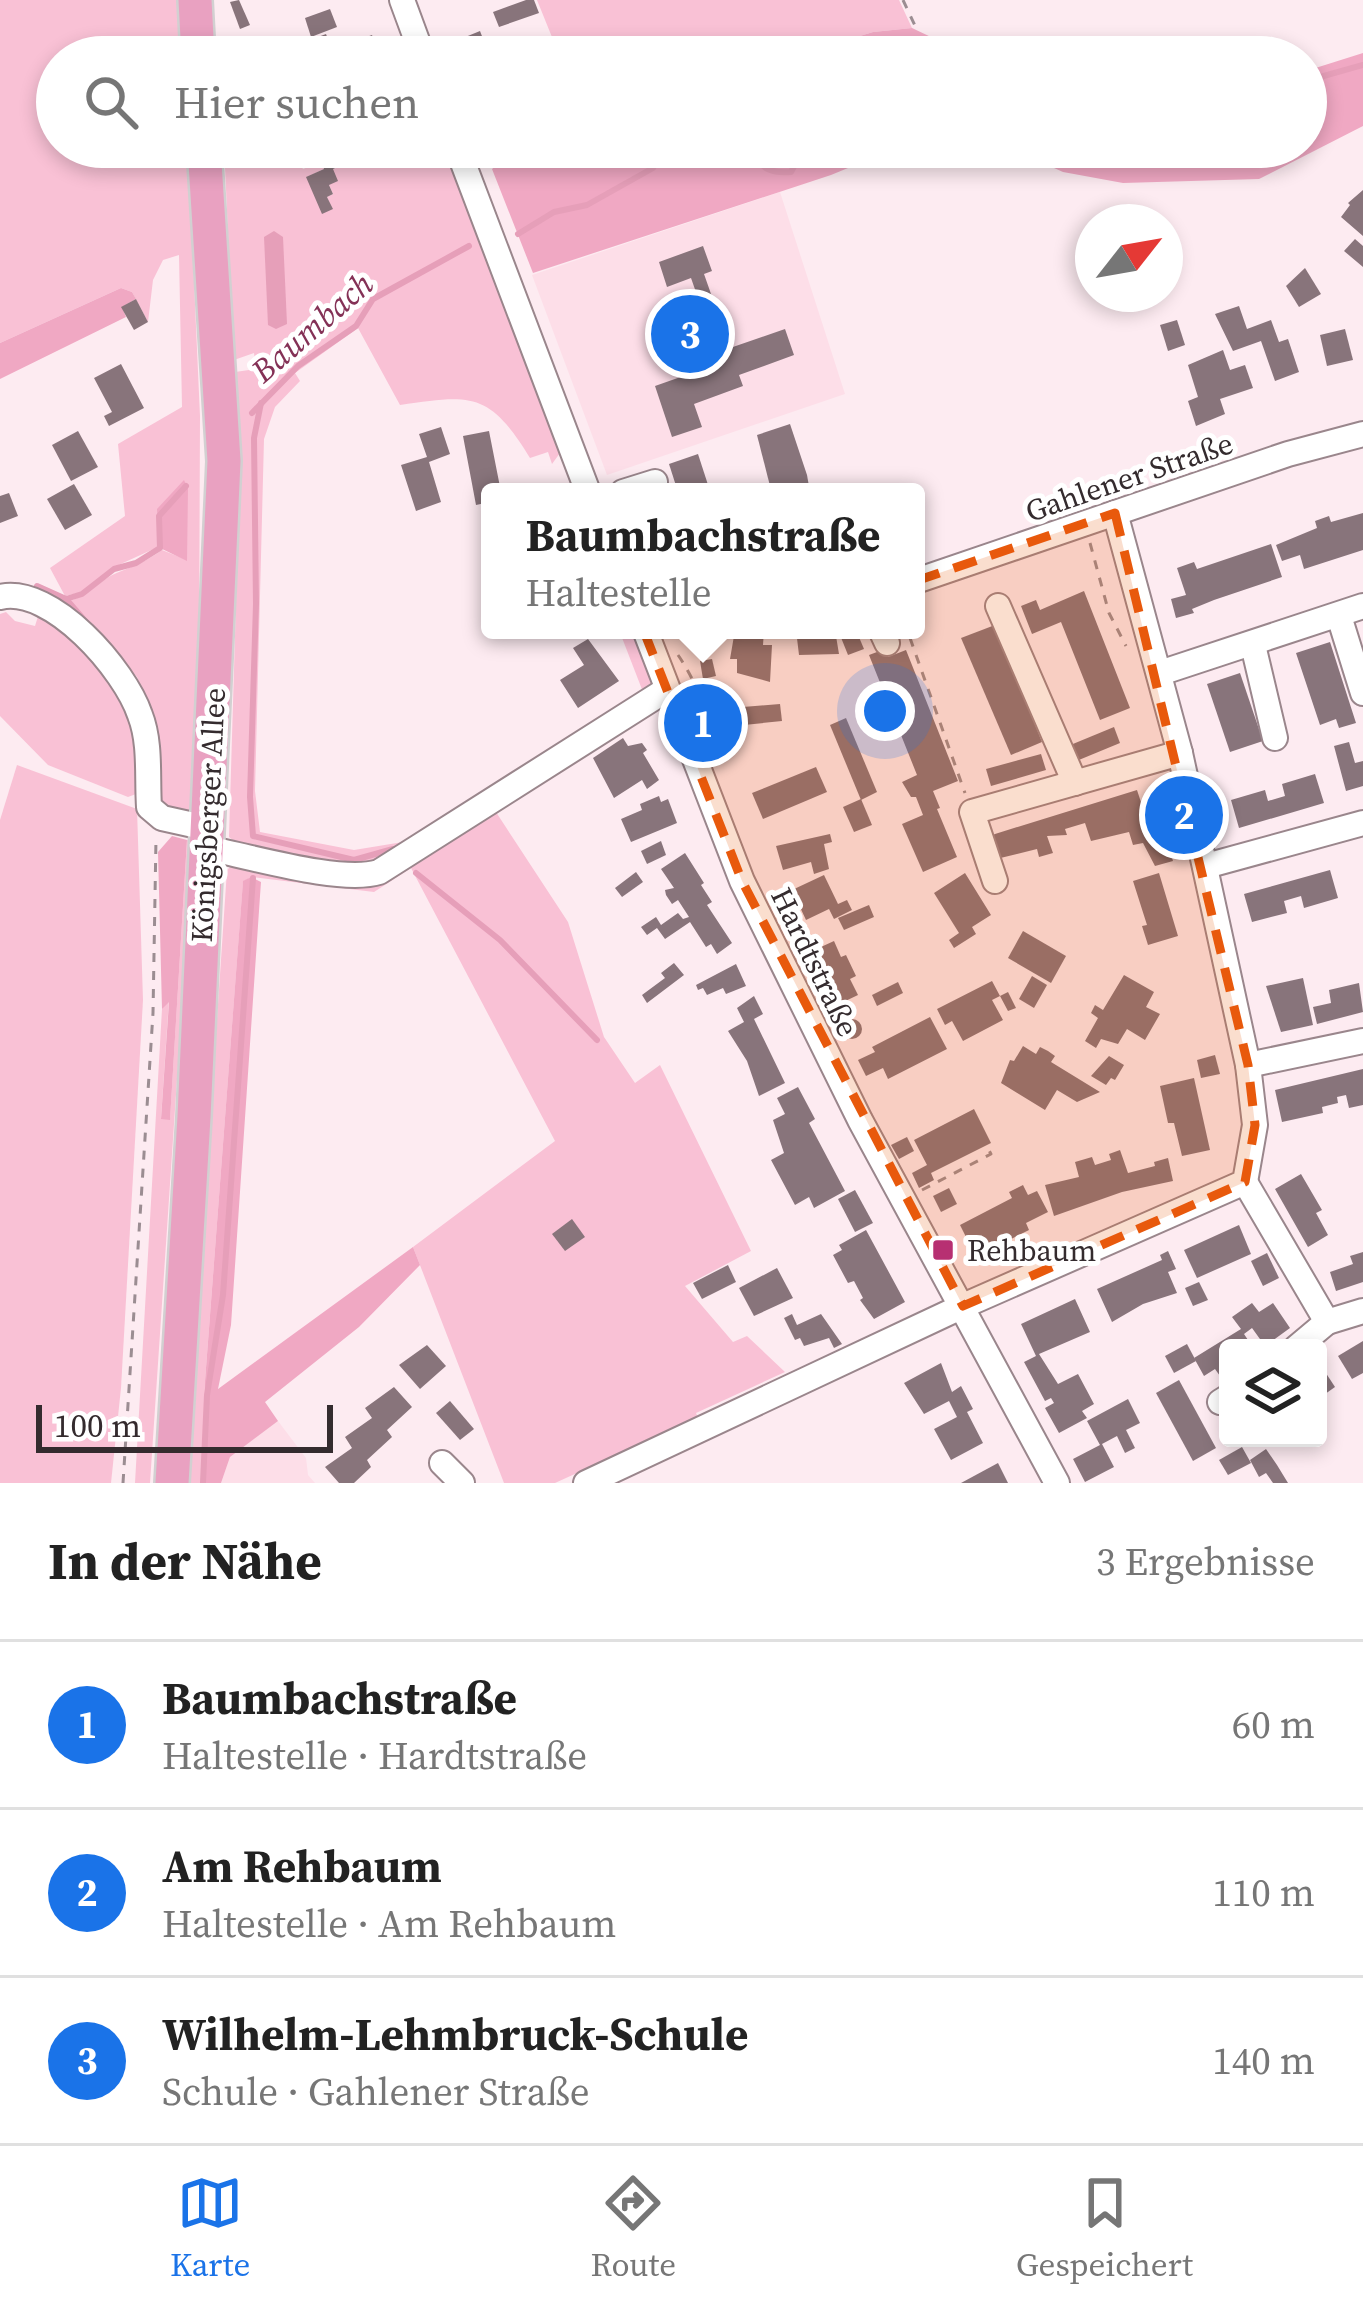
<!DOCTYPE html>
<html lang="de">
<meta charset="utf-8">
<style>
:root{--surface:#fff;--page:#f6f6f6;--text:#222;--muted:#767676;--line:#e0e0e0;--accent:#1a73e8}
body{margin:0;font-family:"Source Serif 4",serif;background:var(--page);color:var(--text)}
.controls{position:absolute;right:36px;bottom:36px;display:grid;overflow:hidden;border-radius:12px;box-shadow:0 6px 18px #0003}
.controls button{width:108px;height:108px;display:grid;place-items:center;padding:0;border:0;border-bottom:3px solid var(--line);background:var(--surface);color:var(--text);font:60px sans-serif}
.compass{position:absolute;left:1075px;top:204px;width:108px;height:108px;border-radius:50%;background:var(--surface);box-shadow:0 6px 18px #0003;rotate:59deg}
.scale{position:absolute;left:36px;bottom:30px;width:297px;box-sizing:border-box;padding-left:12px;border:6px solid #342b2e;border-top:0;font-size:33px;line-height:42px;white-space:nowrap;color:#342b2e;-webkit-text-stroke:9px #fff;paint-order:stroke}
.you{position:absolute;left:885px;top:711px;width:42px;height:42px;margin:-30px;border:9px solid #fff;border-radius:50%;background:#1a73e8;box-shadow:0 0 0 18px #1a73e833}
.badge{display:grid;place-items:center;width:78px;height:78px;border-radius:50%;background:var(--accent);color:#fff;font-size:39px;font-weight:700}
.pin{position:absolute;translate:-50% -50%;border:6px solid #fff;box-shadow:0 3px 12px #0006}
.popup{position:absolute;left:481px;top:483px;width:444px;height:156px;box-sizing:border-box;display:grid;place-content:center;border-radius:12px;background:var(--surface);filter:drop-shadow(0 3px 9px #0005);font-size:39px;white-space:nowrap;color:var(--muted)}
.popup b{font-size:45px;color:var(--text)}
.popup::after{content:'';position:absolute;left:50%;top:100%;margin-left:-24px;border:24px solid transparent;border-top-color:var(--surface)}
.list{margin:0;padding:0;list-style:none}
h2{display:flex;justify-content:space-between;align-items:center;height:156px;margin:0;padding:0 48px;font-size:51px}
h2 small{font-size:39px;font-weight:400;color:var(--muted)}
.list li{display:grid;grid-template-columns:78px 1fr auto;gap:36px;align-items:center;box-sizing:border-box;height:168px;padding:0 48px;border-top:3px solid var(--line)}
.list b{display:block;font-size:45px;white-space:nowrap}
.list p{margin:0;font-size:39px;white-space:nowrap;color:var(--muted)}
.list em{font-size:39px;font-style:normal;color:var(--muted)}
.icon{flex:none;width:66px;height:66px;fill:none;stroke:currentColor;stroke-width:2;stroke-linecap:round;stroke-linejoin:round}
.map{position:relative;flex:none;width:1363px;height:1483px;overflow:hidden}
.search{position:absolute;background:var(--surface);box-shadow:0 6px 18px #0003;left:36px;right:36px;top:36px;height:132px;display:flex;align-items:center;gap:30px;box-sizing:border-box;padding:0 42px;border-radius:66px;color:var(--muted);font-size:45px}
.sheet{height:660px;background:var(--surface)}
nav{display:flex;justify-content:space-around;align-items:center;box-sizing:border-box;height:168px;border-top:3px solid var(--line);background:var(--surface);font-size:33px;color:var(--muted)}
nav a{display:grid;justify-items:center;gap:6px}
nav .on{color:var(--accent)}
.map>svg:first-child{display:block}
.built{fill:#fddee8}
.green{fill:#f9c1d5}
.forest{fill:#f0a8c3}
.water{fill:#e69fb9}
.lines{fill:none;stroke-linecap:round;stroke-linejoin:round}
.stream{stroke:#e69fb9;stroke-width:6}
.building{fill:#88747b}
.minor-casing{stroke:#9a868c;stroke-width:28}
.major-casing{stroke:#d2d0d1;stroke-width:38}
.path{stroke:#9b8d92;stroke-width:3;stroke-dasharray:9 9;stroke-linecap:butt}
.minor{stroke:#fff;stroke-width:24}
.major{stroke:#e9a1c1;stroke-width:33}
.marked{fill:#e8590c;fill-opacity:0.2;stroke:#e8590c;stroke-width:9;stroke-dasharray:24 15;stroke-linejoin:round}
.poi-dot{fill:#b73072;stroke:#fff;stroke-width:4.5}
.labels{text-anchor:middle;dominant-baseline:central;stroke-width:10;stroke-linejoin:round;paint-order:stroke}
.street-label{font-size:30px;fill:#342b2e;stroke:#fff}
.poi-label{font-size:30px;fill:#342b2e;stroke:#fff;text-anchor:start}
.water-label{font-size:33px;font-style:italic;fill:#843156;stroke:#fff}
</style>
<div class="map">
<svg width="1363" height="1483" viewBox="0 0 1363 1483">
<rect width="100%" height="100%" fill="#fdebf1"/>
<g class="built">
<path d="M780 192 845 394 607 475 532 275Z"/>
<path d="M278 1421 306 1458 308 1475 315 1483H221L230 1457Z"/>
</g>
<g class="green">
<path d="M0 0H177L181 57H57V147H188L200 416 199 654 193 810C181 815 168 807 159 799L154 717 137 677 69 601C89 596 100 579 119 572 136 565 147 561 162 550L187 560 157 509 158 547 112 568 82 592 65 596 50 568 125 516 118 444 182 407 179 255 163 260 153 280 148 322 132 292 121 288 0 343Z"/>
<path d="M537 0H899L912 28 873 32 791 57H560Z"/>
<path d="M224 147H290L303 169 322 162 324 169 307 177 332 209 327 197 333 194 329 185 333 169 385 153 383 147H447L560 453 552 464 548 452 530 458C489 391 471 395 400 405L358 328 295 373 300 381 275 407 264 439 255 791 260 832 354 850 403 842 442 822 643 692 619 630H635L655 688 407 851 358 870 236 843 229 837 237 569 235 372 256 369 254 353 234 360Z"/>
<path d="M40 610C72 625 121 683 132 717 139 740 135 770 136 794L128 797 48 765 0 716V614L6 612 15 621 35 626Z"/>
<path d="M17 765 137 809 143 1000 121 1388 111 1483H0V820Z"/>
<path d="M494 809 568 922 604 1037 635 1083 660 1065 751 1251 685 1286 733 1342 747 1336 785 1372 696 1413 698 1418 555 1483H504L413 1247 555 1141 411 868 374 892 251 877 243 882 205 1381V1483H186L227 870 233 864 356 882Z"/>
<path d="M187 840H193L150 1483H135L162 1009 169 999 161 1118 170 1119Z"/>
</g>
<g class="forest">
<path d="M912 28 973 57H791L873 32Z"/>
<path d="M1363 53V126L1259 179 1123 183 1063 172 1007 147H1306V71Z"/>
<path d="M521 147H917L882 154 831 175 533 273 492 169Z"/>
<path d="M121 288 132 292 136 299 122 307 126 317 0 379V343Z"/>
<path d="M184 480 188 489 187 561 158 547 157 509Z"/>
<path d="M172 836 187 840 170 1120 161 1119 169 1002 162 1009 158 852Z"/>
<path d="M251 877 261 882 260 896 231 1325 218 1389 413 1247 420 1265 359 1327 265 1402 278 1421 230 1457 221 1483H205V1381L243 881Z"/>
</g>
<path class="water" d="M274 231 283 237 287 324 276 329 268 325 264 237Z"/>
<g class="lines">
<g class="stream">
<path d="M1306 81 1363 65"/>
<path d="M738 147C763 156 756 175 791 172L799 157 816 147"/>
<path d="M518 234 554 212 587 205 653 168 666 147"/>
<path d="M261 403 254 438 256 604 250 797 253 836 354 860 393 849"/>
<path d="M252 413 298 366 356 326 373 299 469 246"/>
<path d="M37 586 66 599 82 594 114 569 136 563 160 548 159 516 186 486"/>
<path d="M66 599 86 622"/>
<path d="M416 873 500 940 597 1040"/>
<path d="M203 1483 207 1395 223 1295 253 878"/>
</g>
</g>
<g class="building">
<path d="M239 0 250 25 240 29 230 2Z"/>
<path d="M526 0H534L539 13 499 27 493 12Z"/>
<path d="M330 9 337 27 311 37 305 18Z"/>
<path d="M480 31 490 57H464L458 40Z"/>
<path d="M326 34 332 50 316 56 310 40Z"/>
<path d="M372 35 380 57H346L342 46Z"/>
<path d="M330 147H365L370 159 353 166 351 161 333 169 338 181 329 185 333 194 327 197 333 209 322 214 306 177 324 169 320 158 332 153Z"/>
<path d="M1363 190V236L1341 217 1350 205 1348 203Z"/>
<path d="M1355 239 1363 246V267L1344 251Z"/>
<path d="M703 246 712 271 704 274 730 348 785 329 794 355 739 375 743 386 694 404 702 427 672 437 655 386 709 367 706 356 717 352 691 278 667 287 659 262Z"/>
<path d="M1305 268 1321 294 1299 307 1286 286Z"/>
<path d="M136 299 148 322 134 330 121 307Z"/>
<path d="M1239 306 1247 329 1271 320 1279 342 1288 339 1299 372 1275 381 1261 341 1233 351 1215 314Z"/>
<path d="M1177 320 1185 345 1168 351 1160 325Z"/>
<path d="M1345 329 1353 360 1327 366 1320 335Z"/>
<path d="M1223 350 1230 370 1245 365 1253 388 1220 399 1225 414 1196 426 1188 401 1198 397 1188 365Z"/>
<path d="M121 364 144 408 109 426 104 416 112 412 94 378Z"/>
<path d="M790 424 807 475 810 492H772L770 486 757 435Z"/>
<path d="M441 427 450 454 429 462 441 502 416 511 401 465 427 457 419 434Z"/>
<path d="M78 431 98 467 71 481 52 445Z"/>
<path d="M489 431 501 492H490V502L476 505 463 436Z"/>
<path d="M698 454 710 491 678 492 669 464Z"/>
<path d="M74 484 92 515 65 530 47 499Z"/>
<path d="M9 493 18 516 0 523V496Z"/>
<path d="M1363 513V550L1304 569 1300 555 1282 561 1276 545 1317 528 1315 521 1329 516 1331 522Z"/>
<path d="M1271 544 1282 577 1214 600 1192 609 1194 613 1176 618 1171 599 1186 595 1177 568 1194 562 1197 569Z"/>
<path d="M1084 591 1130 708 1100 720 1061 622 1032 634 1021 606 1036 600 1040 610Z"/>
<path d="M995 625 1042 742 1011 755 961 638Z"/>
<path d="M735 630H764L763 645H772L770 682 737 673V659H730Z"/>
<path d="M796 630H827L828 637 836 636 839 654 799 655Z"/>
<path d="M838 630H856L864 649 848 655Z"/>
<path d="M588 639 619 681 578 708 560 680 584 665 573 648Z"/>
<path d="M1330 642 1356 723 1339 728 1336 719 1320 725 1296 653Z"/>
<path d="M885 649 888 657 906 650 958 781 933 791 940 808 937 809 957 857 923 872 902 824 923 815 916 797H911L902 782 917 775 869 655Z"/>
<path d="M712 659 716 676 703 679 700 661Z"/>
<path d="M1240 673 1263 741 1230 752 1207 684Z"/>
<path d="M780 704 782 721 744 725 743 707Z"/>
<path d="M846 718 877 792 861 800 830 725Z"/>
<path d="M1114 727 1120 743 1074 762 1068 746Z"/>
<path d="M623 738 628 746 642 743 647 750 643 753 659 780 647 789 642 780 614 798 593 758Z"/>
<path d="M1349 742 1355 763 1363 761V786L1346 791 1334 746Z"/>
<path d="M1041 754 1046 770 991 786 986 769Z"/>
<path d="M816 767 827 792 763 819 752 793Z"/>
<path d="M1315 774 1324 803 1239 828 1231 800 1265 790 1268 801 1285 796 1282 784Z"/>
<path d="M1137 790 1153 839 1165 835 1173 861 1155 866 1143 843 1133 845 1129 832 1091 841 1085 823 1065 829 1067 835 1047 836 1053 853 1039 857 1037 849 988 861 981 841 995 834Z"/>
<path d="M659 796 661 802 668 799 677 823 631 842 621 819 642 810 640 804Z"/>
<path d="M861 799 872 825 854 832 843 807Z"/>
<path d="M830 834 832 842 824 844 829 869 814 874 811 862 783 870 776 846Z"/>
<path d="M661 841 666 855 647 864 641 851Z"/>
<path d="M685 853 704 883 701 885 712 902 707 905 732 943 717 954 711 944 706 947 690 922 665 939 657 928 647 935 641 927 656 917 661 925 678 913 683 919 689 917 678 900 672 904 666 895 665 890 674 888 661 869Z"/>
<path d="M1330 870 1338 898 1304 908 1301 896 1284 901 1287 913 1252 922 1244 894Z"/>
<path d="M636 872 643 882 622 897 615 888Z"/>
<path d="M965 873 991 915 972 927 976 934 954 948 949 940 959 933 934 893Z"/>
<path d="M1159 873 1178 936 1148 945 1142 926 1147 925 1133 881Z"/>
<path d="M824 875 838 904 847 900 852 910 834 919 829 909 806 920 792 890Z"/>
<path d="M869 905 874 917 844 930 838 918Z"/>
<path d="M1023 931 1066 956 1051 983 1008 958Z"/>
<path d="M834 941 841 957 846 955 856 976 850 979 858 995 835 1006 814 971 817 967 810 952Z"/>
<path d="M674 963 684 975 647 1003 642 995 665 978 661 973Z"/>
<path d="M736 964 746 986 726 994 723 988 707 995 703 988 698 990 696 985Z"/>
<path d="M1124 975 1154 992 1146 1007 1160 1014 1145 1040 1127 1029 1118 1044 1101 1039 1096 1048 1085 1041 1098 1018 1091 1013 1095 1005 1103 1010Z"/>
<path d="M1032 976 1047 985 1034 1008 1019 999Z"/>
<path d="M1303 978 1313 1025 1281 1032 1266 986Z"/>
<path d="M992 981 1000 996 1008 992 1016 1008 1008 1011 1000 996 992 1000 1003 1020 963 1041 952 1021 945 1025 937 1009Z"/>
<path d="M898 982 903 993 877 1006 872 995Z"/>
<path d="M1359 983 1363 1012 1317 1024 1313 1007 1331 1003 1329 990Z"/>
<path d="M754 996 763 1014 754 1019 785 1083 759 1096 747 1061 728 1031 744 1022 737 1008Z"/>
<path d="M930 1017 947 1049 888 1079 883 1068 866 1076 858 1060 875 1052 872 1047Z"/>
<circle cx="852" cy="1029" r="10"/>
<path d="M1023 1046 1036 1054 1040 1047 1048 1051 1055 1056 1051 1062 1100 1092 1077 1102 1057 1090 1045 1110 1001 1083 1010 1060 1014 1061Z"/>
<path d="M1215 1055 1220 1074 1201 1078 1197 1060Z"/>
<path d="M1109 1056 1124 1065 1115 1080 1111 1078 1106 1085 1091 1076Z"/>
<path d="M1363 1069V1105L1349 1108 1346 1095 1337 1097 1338 1103 1322 1107 1323 1113 1282 1122 1275 1090Z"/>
<path d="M1194 1078 1210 1150 1182 1156 1174 1123H1168L1160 1086Z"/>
<path d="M798 1087 815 1119 809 1123 845 1191 814 1208 809 1197 795 1205 771 1160 784 1153 773 1120 785 1114 777 1098Z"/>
<path d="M974 1109 991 1143 931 1173 934 1180 919 1188 912 1173 927 1165 914 1140Z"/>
<path d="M907 1137 914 1151 899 1159 891 1145Z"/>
<path d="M1120 1150 1128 1173 1155 1166 1154 1162 1168 1158 1173 1181 1122 1192 1054 1216 1045 1185 1079 1177 1075 1162 1092 1157 1095 1165 1111 1160 1109 1154Z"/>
<path d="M1301 1174 1322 1210 1316 1213 1328 1235 1308 1247 1275 1189Z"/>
<path d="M1023 1185 1028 1195 1037 1191 1048 1212 1026 1223 1029 1230 976 1257 960 1225 1012 1198 1009 1192Z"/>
<path d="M949 1188 957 1204 941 1212 933 1196Z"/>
<path d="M855 1190 873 1223 855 1232 838 1199Z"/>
<path d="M572 1219 585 1237 565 1251 552 1234Z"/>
<path d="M1239 1225 1251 1254 1197 1278 1184 1250Z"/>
<path d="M866 1230 905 1302 874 1319 860 1300 863 1298 854 1281 848 1283 833 1255 842 1250 839 1245Z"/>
<path d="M1168 1251 1176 1269 1168 1272 1177 1293 1143 1304 1112 1322 1097 1289 1162 1260 1160 1255Z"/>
<path d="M1363 1252V1282L1336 1291 1330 1272 1353 1264 1350 1256Z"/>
<path d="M1267 1253 1279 1278 1263 1286 1251 1261Z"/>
<path d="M728 1265 736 1282 702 1299 693 1283Z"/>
<path d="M777 1268 793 1298 754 1316 739 1288Z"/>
<path d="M1199 1282 1208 1300 1193 1306 1185 1288Z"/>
<path d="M1075 1299 1090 1332 1039 1354 1058 1384 1078 1374 1094 1404 1082 1411 1087 1418 1059 1433 1045 1408 1054 1403 1051 1398 1045 1401 1024 1362 1036 1356 1021 1324Z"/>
<path d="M1252 1303 1259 1312 1273 1303 1290 1328 1265 1346 1252 1328 1244 1334 1252 1346 1228 1348V1371L1220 1376 1215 1369 1204 1376 1194 1358 1241 1329 1232 1317Z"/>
<path d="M792 1314 797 1325 821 1314 842 1344 834 1348 829 1338 804 1346 800 1338 795 1340 784 1318Z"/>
<path d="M1363 1341V1373L1352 1379 1338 1356Z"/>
<path d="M1187 1344 1196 1361 1174 1373 1165 1356Z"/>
<path d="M427 1345 446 1366 420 1389 399 1365Z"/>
<path d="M1318 1361 1335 1387 1318 1399Z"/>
<path d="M941 1363 952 1392 961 1386 973 1409 967 1412 983 1443 951 1460 934 1429 957 1417 949 1401 924 1414 904 1383Z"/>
<path d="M1179 1380 1216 1448 1193 1461 1156 1393Z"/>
<path d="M394 1387 412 1407 387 1430 392 1437 367 1460 371 1467 354 1483H339L325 1467 352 1448 345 1437 372 1418 365 1408Z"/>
<path d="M1128 1399 1140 1423 1126 1430 1135 1448 1125 1453 1117 1436 1102 1444 1114 1467 1085 1482 1073 1459 1100 1445 1087 1421Z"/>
<path d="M450 1401 474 1429 460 1440 436 1413Z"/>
<path d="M1242 1447 1251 1463 1228 1475 1219 1460Z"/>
<path d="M1266 1449 1277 1465 1288 1483H1273L1266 1473 1259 1477 1250 1460Z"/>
<path d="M998 1463 1008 1483H961Z"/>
</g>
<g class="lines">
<g class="minor-casing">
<g id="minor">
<path d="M402 0 423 57"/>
<path d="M457 147 588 492"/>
<path d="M623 492 655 482"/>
<path d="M916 581 1288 454 1363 434"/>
<path d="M0 597C52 585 125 670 140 715 151 743 147 777 149 807L162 818 207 828"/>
<path d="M998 606 1075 783"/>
<path d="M1339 616 1363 693"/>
<path d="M645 630 742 881 860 1120 1057 1483"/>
<path d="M881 630 887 643"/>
<path d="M1253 645 1275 738"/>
<path d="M1160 673 1363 606"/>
<path d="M206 848C249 856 341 884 379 872L666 690"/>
<path d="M1206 866 1363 823"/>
<path d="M995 881 972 812 1180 753"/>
<path d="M1248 1065 1363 1041"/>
<path d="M1245 1182 1327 1322 1363 1311"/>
<path d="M1296 1348 1327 1322"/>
<path d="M1220 1402 1228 1397"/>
<path d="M442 1463 462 1483"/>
<path d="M586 1483 963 1306 1245 1182 1255 1125 1248 1065 1180 753 1115 513"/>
</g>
</g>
<g class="major-casing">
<g id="major">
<path d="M195 0 198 57"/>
<path d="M172 1483 194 1117 224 461 204 147"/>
</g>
</g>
<g class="path">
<path d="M903 0 917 30"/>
<path d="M1090 543 1109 613 1126 646"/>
<path d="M910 638 965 793"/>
<path d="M678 655C693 676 724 741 723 767"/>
<path d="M922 1190 991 1154 986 1145"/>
<path d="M123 1483 153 1013 156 838"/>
</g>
<use href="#minor" class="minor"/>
<use href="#major" class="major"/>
</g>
<path class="marked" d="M1115 513 1248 1065 1255 1125 1245 1182 963 1306 742 881 645 634 647 590 654 573 725 591 813 595 910 583Z"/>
<rect class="poi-dot" x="931" y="1238" width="24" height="24" rx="6"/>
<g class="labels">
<g class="street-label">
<text transform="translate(1129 477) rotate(-19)">Gahlener Straße</text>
<text transform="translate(208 815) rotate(-87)">Königsberger Allee</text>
<text transform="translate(815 962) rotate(64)">Hardtstraße</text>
</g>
<g class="poi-label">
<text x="967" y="1250">Rehbaum</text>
</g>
<g class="water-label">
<text transform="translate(312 327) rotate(-41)">Baumbach</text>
</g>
</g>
</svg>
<div class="controls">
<button><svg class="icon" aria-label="layers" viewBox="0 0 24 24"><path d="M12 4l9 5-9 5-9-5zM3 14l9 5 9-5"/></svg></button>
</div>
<svg class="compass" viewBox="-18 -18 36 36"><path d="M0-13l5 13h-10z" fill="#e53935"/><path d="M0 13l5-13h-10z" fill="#767676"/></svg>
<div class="scale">100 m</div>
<div class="you"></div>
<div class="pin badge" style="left:703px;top:723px">1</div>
<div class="popup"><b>Baumbachstraße</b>Haltestelle</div>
<div class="pin badge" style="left:1184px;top:815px">2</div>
<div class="pin badge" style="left:690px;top:334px">3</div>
<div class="search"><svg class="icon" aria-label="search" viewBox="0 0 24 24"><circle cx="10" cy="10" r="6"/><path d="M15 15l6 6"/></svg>Hier suchen</div>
</div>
<section class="sheet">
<h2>In der Nähe<small>3 Ergebnisse</small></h2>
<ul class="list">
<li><span class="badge">1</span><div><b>Baumbachstraße</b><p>Haltestelle · Hardtstraße</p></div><em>60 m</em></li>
<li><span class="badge">2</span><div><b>Am Rehbaum</b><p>Haltestelle · Am Rehbaum</p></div><em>110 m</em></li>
<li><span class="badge">3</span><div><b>Wilhelm-Lehmbruck-Schule</b><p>Schule · Gahlener Straße</p></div><em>140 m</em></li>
</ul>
</section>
<nav>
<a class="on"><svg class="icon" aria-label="map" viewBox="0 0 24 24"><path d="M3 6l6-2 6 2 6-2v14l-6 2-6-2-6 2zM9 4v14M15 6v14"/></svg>Karte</a>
<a><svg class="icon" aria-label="directions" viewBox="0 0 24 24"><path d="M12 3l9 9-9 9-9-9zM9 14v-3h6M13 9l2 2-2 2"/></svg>Route</a>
<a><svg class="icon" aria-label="saved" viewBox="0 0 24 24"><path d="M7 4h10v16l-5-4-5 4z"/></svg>Gespeichert</a>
</nav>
